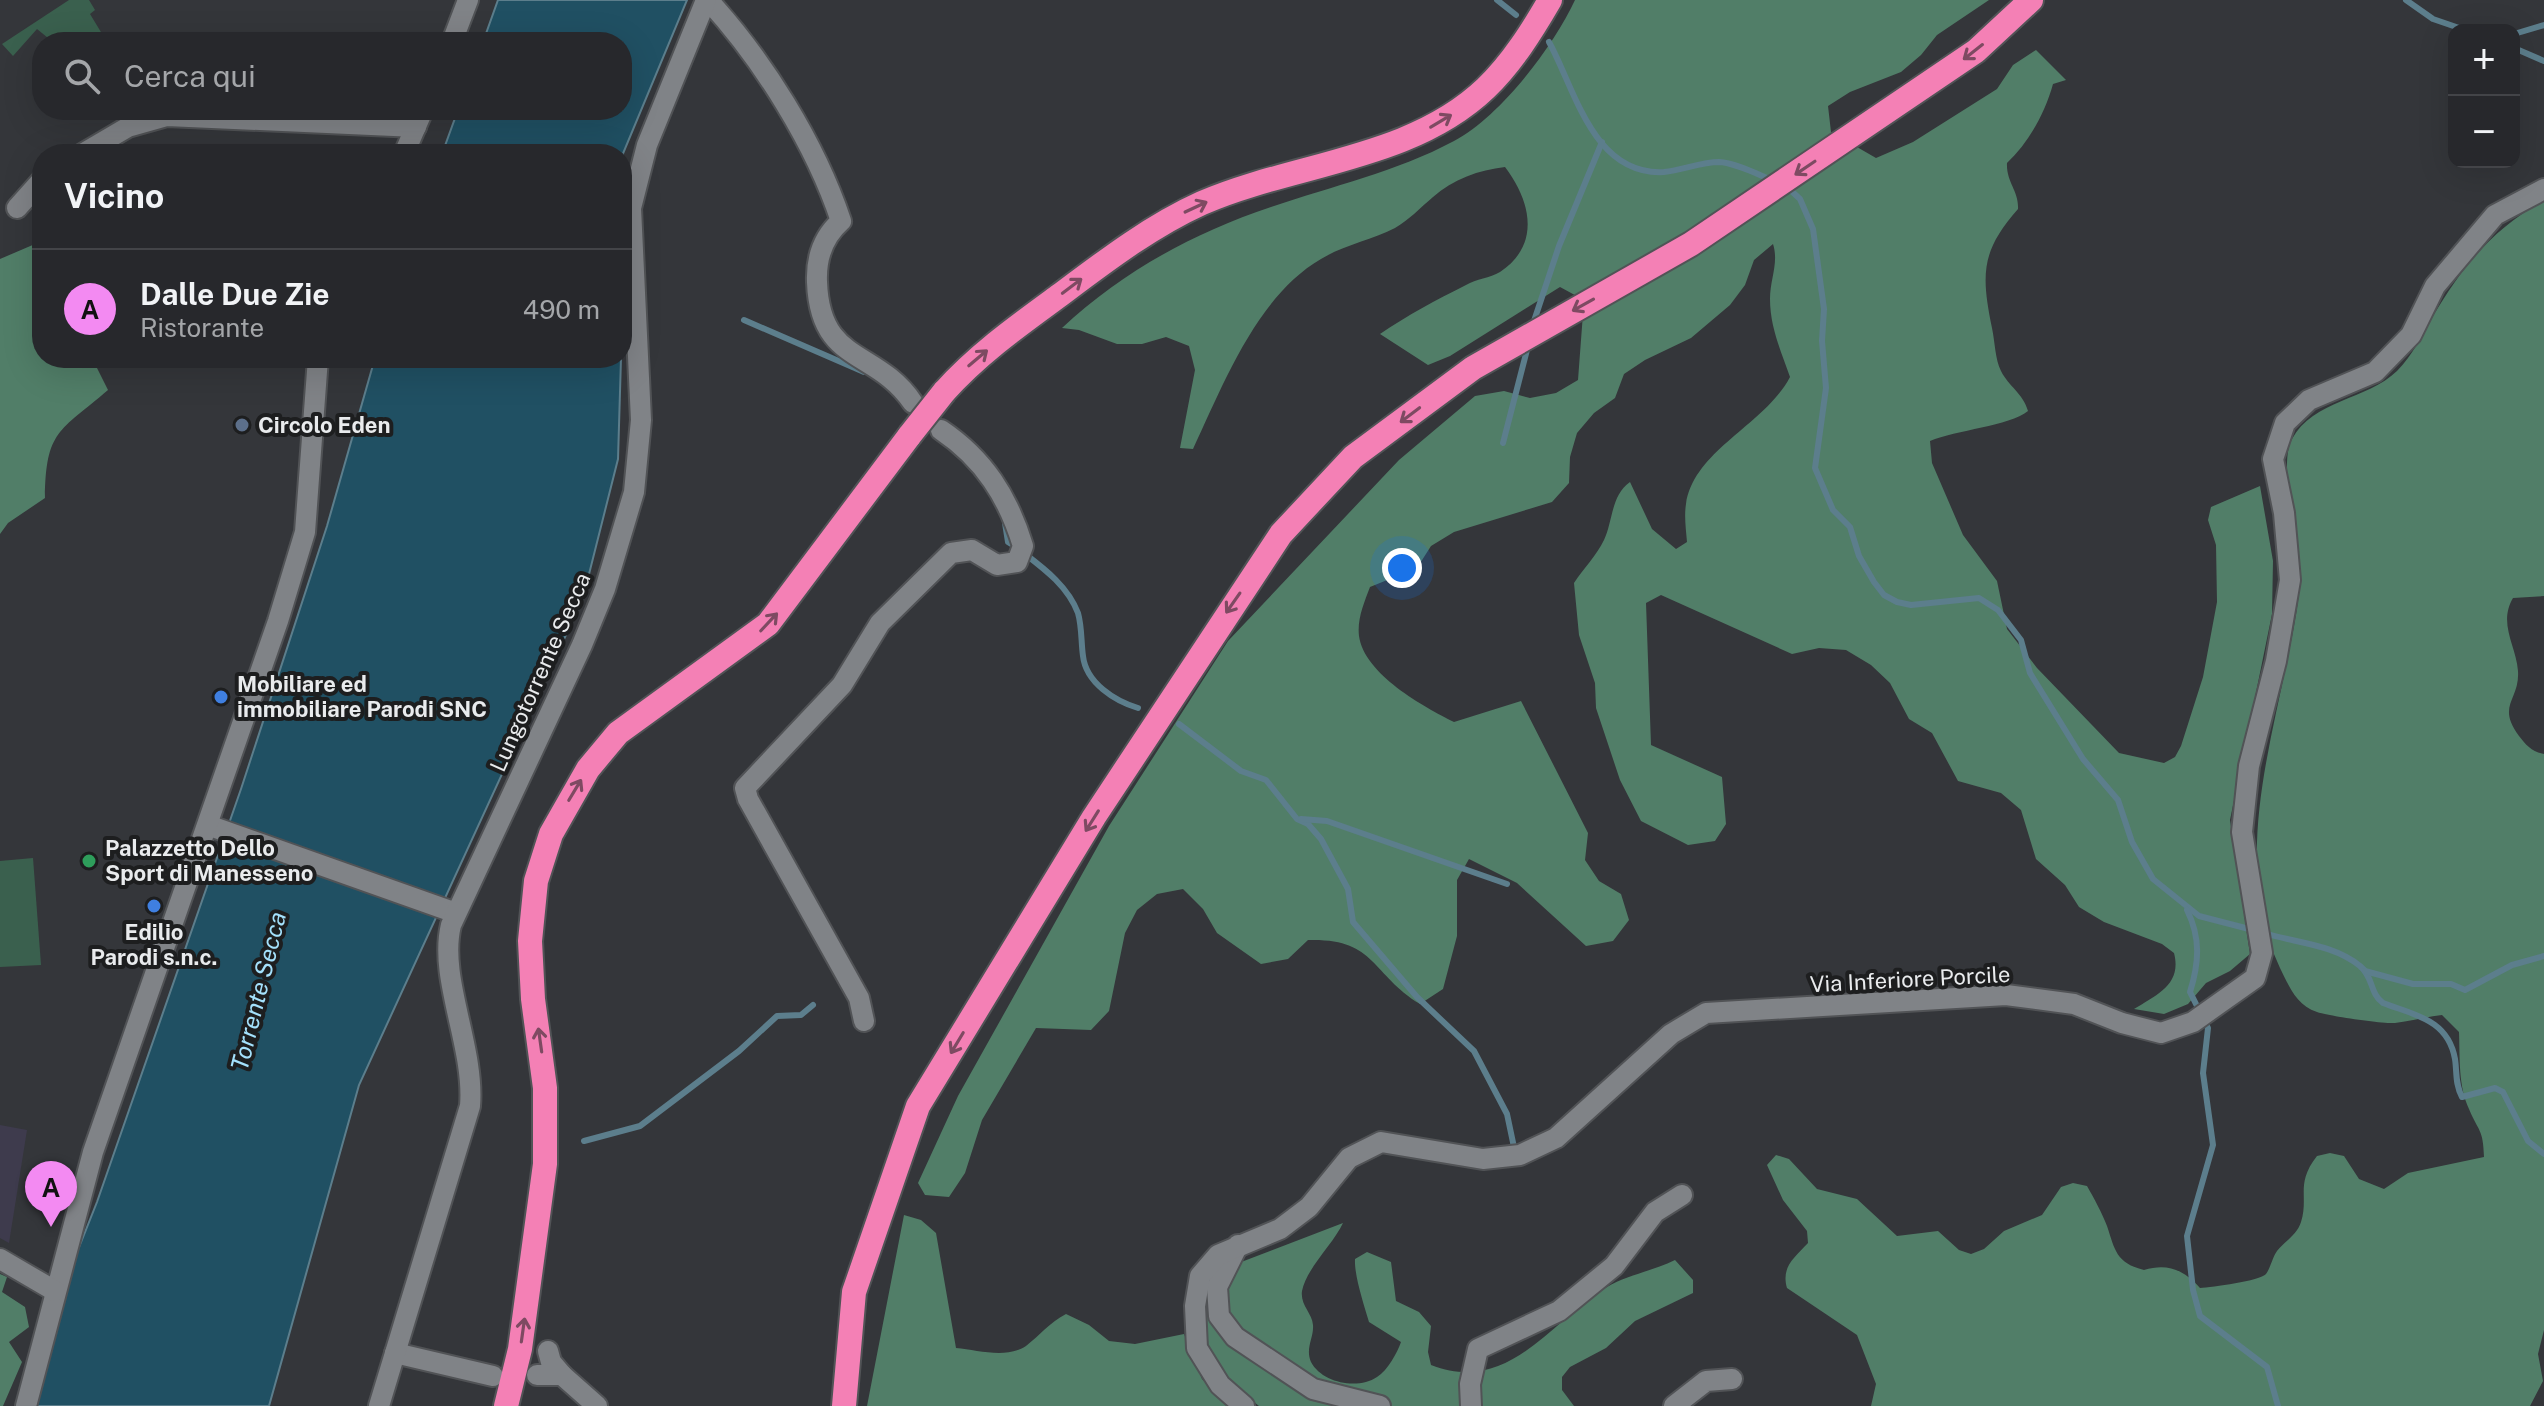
<!DOCTYPE html>
<html lang="it">
<meta charset="utf-8">
<style>
:root{--surface:#27282c;--page:#333438;--text:#f1f3f6;--muted:#a4a6a9;--line:#434448;--accent:#f38af2}
body{margin:0;font-family:"Public Sans",sans-serif;background:var(--page);color:var(--text)}
.controls{position:absolute;right:24px;top:24px;display:grid;overflow:hidden;border-radius:16px;box-shadow:0 8px 32px #0002}
.controls button{width:72px;height:72px;display:grid;place-items:center;padding:0;border:0;border-bottom:2px solid var(--line);background:var(--surface);color:var(--text);font:40px sans-serif}
.you{position:absolute;left:1402px;top:568px;width:28px;height:28px;margin:-20px;border:6px solid #fff;border-radius:50%;background:#1a73e8;box-shadow:0 0 0 12px #1a73e833}
.badge{display:grid;place-items:center;width:52px;height:52px;border-radius:50%;background:var(--accent);color:#111;font-size:26px;font-weight:700}
.pin{position:absolute;translate:-50% -66px;filter:drop-shadow(0 2px 4px #0008)}
.pin::after{content:'';position:absolute;top:42px;width:28px;height:24px;background:inherit;clip-path:polygon(0 0,100% 0,50% 100%)}
.list{margin:0;padding:0;list-style:none}
h2{display:flex;justify-content:space-between;align-items:center;height:104px;margin:0;padding:0 32px;font-size:34px}
h2 small{font-size:26px;font-weight:400;color:var(--muted)}
.list li{display:grid;grid-template-columns:52px 1fr auto;gap:24px;align-items:center;box-sizing:border-box;height:120px;padding:0 32px;border-top:2px solid var(--line)}
.list b{display:block;font-size:30px;white-space:nowrap}
.list p{margin:0;font-size:26px;white-space:nowrap;color:var(--muted)}
.list em{font-size:26px;font-style:normal;color:var(--muted)}
.icon{flex:none;width:44px;height:44px;fill:none;stroke:currentColor;stroke-width:2;stroke-linecap:round;stroke-linejoin:round}
.map{position:relative;flex:none;width:2544px;height:1406px;overflow:hidden}
.search{position:absolute;background:var(--surface);box-shadow:0 8px 32px #0002;left:32px;top:32px;width:600px;height:88px;display:flex;align-items:center;gap:20px;box-sizing:border-box;padding:0 28px;border-radius:32px;color:var(--muted);font-size:30px}
.panel{position:absolute;background:var(--surface);box-shadow:0 8px 32px #0002;left:32px;top:144px;width:600px;height:224px;border-radius:32px}
.map>svg:first-child{display:block}
.education{fill:#3e3b4d}
.green{fill:#3a604e}
.forest{fill:#517e68}
.water{fill:#205063;stroke:#5c7e8c;stroke-width:2}
.lines{fill:none;stroke-linecap:round;stroke-linejoin:round}
.stream{stroke:#5c7e8c;stroke-width:6}
.street-casing{stroke:#515356;stroke-width:24}
.secondary-casing{stroke:#515356;stroke-width:24}
.highway-casing{stroke:#515356;stroke-width:28}
.street{stroke:#808387;stroke-width:20}
.secondary{stroke:#808387;stroke-width:20}
.highway{stroke:#f480b5;stroke-width:24}
.highway-bridge-casing{stroke:#515356;stroke-width:28;stroke-linecap:butt}
.highway-bridge{stroke:#f480b5;stroke-width:24}
.oneway{stroke:#7e4a62}
.service-dot{fill:#5c6f8a;stroke:#1d1e1f;stroke-width:3}
.shop-dot{fill:#3f7fe0;stroke:#1d1e1f;stroke-width:3}
.leisure-dot{fill:#2e9e5b;stroke:#1d1e1f;stroke-width:3}
.labels{text-anchor:middle;dominant-baseline:central;stroke-width:8;stroke-linejoin:round;paint-order:stroke}
.poi-label{font-size:22px;font-weight:bold;fill:#e9ebed;stroke:#1d1e1f;text-anchor:start}
.street-label{font-size:22px;fill:#e9ebed;stroke:#1d1e1f}
.water-label{font-size:24px;font-style:italic;fill:#a4e1fc;stroke:#1d1e1f}
</style>
<div class="map">
<svg width="2544" height="1406" viewBox="0 0 2544 1406">
<rect width="100%" height="100%" fill="#34363a"/>
<path class="education" d="M0 1125 27 1130 9 1243 0 1238Z"/>
<g class="green">
<path d="M69 0H89L95 10 90 14 107 42H53L37 29 13 56 2 44Z"/>
<path d="M33 858 41 965 0 967V861Z"/>
</g>
<g class="forest">
<path d="M1575 0H1989L1937 35 1921 55 1901 72 1850 92 1828 106 1831 132 1876 158 1913 142 1997 89 2013 65 2036 50 2066 80 2053 84C2045 113 2029 142 2007 163 2006 182 2019 191 2018 209 1981 251 1981 274 1992 328 1995 342 1995 359 2001 371 2009 387 2023 393 2028 411 2009 426 1956 430 1930 441L1932 463 1963 535 1997 581 2007 629 2037 668 2119 753 2164 763 2175 757 2181 746 2203 677 2217 602 2216 545 2208 520 2211 507 2260 486 2273 561 2272 614 2230 820 2250 954 2230 971 2206 983 2188 1004 2164 1014 2134 1009C2158 994 2182 984 2174 953L2162 944 2104 922 2079 907 2065 885 2036 859 2021 810 2001 793 1958 781 1932 733 1909 719 1890 683 1871 665 1846 650 1819 648 1792 654 1661 595 1646 603 1651 745 1722 777 1726 824 1715 841 1688 845 1641 821 1620 780 1596 708 1595 683 1579 635 1574 583C1583 569 1597 555 1604 540 1613 521 1611 495 1630 482L1652 529 1676 549 1687 542C1686 530 1684 516 1686 504 1694 450 1765 425 1790 377 1781 351 1770 327 1770 299 1770 279 1779 263 1773 244L1754 260 1745 285 1730 305 1691 338 1645 360 1624 374 1615 398 1594 413 1577 433 1570 457 1569 483 1552 502 1454 532 1431 546 1417 568 1370 587C1364 603 1357 619 1359 636 1364 674 1424 707 1454 722L1521 701 1588 833 1585 860 1599 881 1621 894 1629 920 1613 941 1586 946 1517 883 1469 859 1457 880V936L1443 989 1420 1004C1370 973 1376 938 1308 940L1288 959 1261 964 1217 933 1203 909 1183 889 1157 894 1137 910 1125 933 1109 1011 1091 1030 1036 1028 982 1120 965 1173 949 1197 925 1195 918 1183 958 1096 1109 826 1228 641 1399 460 1475 396 1504 391 1530 398 1556 393 1578 380 1584 300 1560 287 1450 356 1428 365 1380 334C1408 315 1436 300 1466 285 1476 279 1490 278 1500 272 1541 245 1531 201 1505 167 1479 170 1453 179 1433 197 1420 208 1409 220 1395 228 1371 240 1344 245 1321 259 1257 296 1223 385 1193 449L1180 448 1195 370 1189 346 1166 337 1142 344H1117L1079 330 1062 328C1122 272 1193 233 1271 207 1332 186 1396 172 1454 141 1500 117 1553 47 1575 0Z"/>
<path d="M2544 200V596L2513 598C2498 624 2516 645 2518 671 2520 700 2496 705 2519 736 2526 745 2532 752 2544 754V1330L2538 1354 2543 1381 2530 1406H1871L1876 1384 1857 1335 1787 1288C1781 1267 1794 1258 1808 1243L1807 1231 1783 1200 1767 1165 1776 1155 1789 1159 1817 1189 1857 1199 1897 1236 1938 1231 1959 1250 1971 1254 1984 1249 2004 1231 2042 1215 2061 1187 2073 1183 2087 1186C2094 1198 2102 1213 2107 1226 2115 1250 2116 1263 2144 1270 2168 1263 2184 1270 2200 1288 2212 1287 2260 1281 2266 1274 2271 1267 2272 1258 2277 1251 2285 1241 2297 1235 2301 1222 2309 1196 2295 1184 2317 1156L2330 1153 2344 1156 2359 1179 2384 1189 2408 1173 2484 1157C2483 1128 2479 1133 2469 1109 2458 1086 2460 1057 2459 1032L2442 1015C2426 1017 2410 1021 2395 1023 2384 1024 2328 1016 2317 1012 2296 1005 2289 986 2280 968 2225 849 2283 716 2299 594 2304 556 2276 467 2292 439 2313 400 2367 400 2397 371 2413 355 2422 335 2433 316 2464 264 2492 230 2544 200Z"/>
<path d="M42 241V358H92L108 390C59 432 46 430 45 498L8 523 0 534V259Z"/>
<path d="M904 1215 921 1220 936 1233 956 1348C978 1350 1006 1359 1026 1346 1040 1335 1049 1323 1066 1314L1089 1325 1109 1341 1135 1344 1184 1334 1202 1379 1229 1406H867Z"/>
<path d="M1343 1223C1334 1243 1306 1269 1302 1291 1300 1305 1312 1313 1313 1325 1314 1338 1305 1348 1311 1362 1322 1383 1358 1390 1377 1377 1388 1370 1397 1353 1401 1342L1369 1322C1364 1305 1354 1275 1355 1259L1367 1252 1391 1262 1396 1301 1419 1312 1431 1326 1428 1352 1431 1365C1509 1395 1548 1323 1607 1287 1627 1275 1653 1271 1675 1260L1693 1280V1293L1635 1321 1606 1348 1570 1367 1562 1377V1390L1574 1406H1259C1221 1376 1206 1356 1198 1309L1220 1299 1236 1264Z"/>
<path d="M0 1274 7 1277 2 1292 25 1307 29 1327 9 1342 22 1362 3 1406H0Z"/>
</g>
<g class="water">
<path d="M498 0H687L622 156 442 154 458 110H622V42H483Z"/>
<path d="M375 358H621L618 459 583 598 359 1085 269 1406H32L62 1290 97 1202 241 789 327 526Z"/>
</g>
<g class="lines">
<g class="stream">
<path d="M1497 0 1516 15"/>
<path d="M2406 0 2433 19 2465 30"/>
<path d="M2514 34 2544 25"/>
<path d="M1549 42C1575 89 1593 176 1664 172 1683 170 1701 162 1719 162 1736 163 1757 174 1772 180"/>
<path d="M2514 48 2544 61"/>
<path d="M1786 186 1800 199 1813 229 1824 309 1822 341 1826 388 1815 468 1833 510 1850 527 1859 556 1874 582 1884 595 1897 602 1911 605 1979 598 1998 610 2021 640 2030 673 2083 759 2118 800 2132 842 2153 879 2199 916 2253 930"/>
<path d="M744 320 864 372"/>
<path d="M1532 327 1559 246 1602 142"/>
<path d="M1503 443 1528 346"/>
<path d="M1005 523 1008 542 1016 547"/>
<path d="M1025 554C1046 570 1068 587 1078 613 1082 627 1081 642 1083 656 1086 683 1115 701 1138 708"/>
<path d="M1179 724 1241 771 1266 780 1297 819 1308 824 1321 839 1348 889 1353 922 1417 997 1474 1051 1507 1114 1515 1152"/>
<path d="M1301 819 1327 821 1507 884"/>
<path d="M2187 910C2201 938 2199 963 2190 992L2208 1028 2203 1073 2213 1145 2187 1236 2193 1290 2200 1316 2267 1367 2278 1406"/>
<path d="M2264 933C2296 943 2333 944 2360 966 2373 976 2370 994 2383 1003 2414 1015 2448 1019 2455 1059 2457 1072 2455 1084 2462 1097L2495 1088 2503 1092 2528 1141 2544 1154"/>
<path d="M2365 971 2413 984H2451L2465 990 2512 965 2544 956"/>
<path d="M584 1141 640 1126 739 1051 777 1016 801 1015 813 1005"/>
</g>
<g class="street-casing">
<g id="street">
<path d="M708 0C763 60 815 143 841 221 823 237 816 258 817 282 820 365 876 348 913 403"/>
<path d="M452 42 468 0"/>
<path d="M82 154 128 127 167 116 416 127"/>
<path d="M404 154 423 110"/>
<path d="M17 208 42 180"/>
<path d="M216 828 456 913"/>
<path d="M864 1021 859 998 748 799 745 788 842 685 880 623 951 553 972 550 997 565 1017 562 1023 546C1008 497 984 459 941 430"/>
<path d="M1238 1245 1217 1287 1219 1316 1235 1337 1313 1389 1380 1406"/>
<path d="M548 1351 551 1362 562 1375"/>
<path d="M395 1353 493 1376"/>
<path d="M537 1375H562L597 1406"/>
<path d="M26 1406 93 1152 278 621 305 532 318 358"/>
<path d="M1244 1406 1220 1385 1197 1348 1195 1306 1200 1276 1218 1255 1280 1229 1309 1207 1349 1158 1381 1142 1483 1159 1520 1155 1556 1138 1671 1034 1706 1013 2006 995 2074 1004 2122 1023 2161 1033 2193 1022 2255 978 2262 953 2242 832 2249 766 2276 661 2290 580 2284 513 2273 459 2285 423 2309 400 2375 372 2411 335 2435 286 2495 215 2544 189"/>
<path d="M1471 1406 1470 1384 1478 1349 1559 1311 1614 1266 1655 1212 1682 1195"/>
<path d="M1674 1406 1706 1381 1732 1379"/>
</g>
</g>
<g class="secondary-casing">
<g id="secondary">
<path d="M0 1259 55 1291"/>
<path d="M379 1406 470 1106C475 1047 438 978 451 925L582 645 605 589 634 492 641 420 631 208 647 145 706 0"/>
</g>
</g>
<g class="highway-casing">
<g id="highway">
<path d="M944 392C978 354 1019 325 1060 295 1104 262 1151 226 1202 203 1294 163 1411 160 1486 88 1512 63 1532 31 1550 0"/>
<path d="M506 1406 520 1349 545 1164V1088L533 999 530 941 536 881 551 834 588 769 618 733 768 624 910 435"/>
<path d="M844 1406 854 1292 918 1106 1094 817 1281 534 1353 457 1473 368 1691 244 1976 51 2031 0"/>
</g>
</g>
<use href="#street" class="street"/>
<use href="#secondary" class="secondary"/>
<use href="#highway" class="highway"/>
<g class="highway-bridge-casing">
<path id="highway-bridge" d="M910 435 944 392"/>
</g>
<use href="#highway-bridge" class="highway-bridge"/>
</g>
<defs><path id="oneway-shaft" d="M-6 0H5M1.5-3L5.5 0L1.5 3" fill="none" stroke-width="1.6" stroke-linecap="round" stroke-linejoin="round" transform="scale(2)"/></defs>
<g class="oneway">
<use href="#oneway-shaft" transform="translate(1973 52) rotate(142)"/>
<use href="#oneway-shaft" transform="translate(1441 121) rotate(-31)"/>
<use href="#oneway-shaft" transform="translate(1805 168) rotate(146)"/>
<use href="#oneway-shaft" transform="translate(1196 207) rotate(-25)"/>
<use href="#oneway-shaft" transform="translate(1072 286) rotate(-37)"/>
<use href="#oneway-shaft" transform="translate(1583 305) rotate(151)"/>
<use href="#oneway-shaft" transform="translate(978 358) rotate(-40)"/>
<use href="#oneway-shaft" transform="translate(1410 415) rotate(143)"/>
<use href="#oneway-shaft" transform="translate(1233 603) rotate(125)"/>
<use href="#oneway-shaft" transform="translate(769 622) rotate(-47)"/>
<use href="#oneway-shaft" transform="translate(575 790) rotate(-59)"/>
<use href="#oneway-shaft" transform="translate(1092 821) rotate(122)"/>
<use href="#oneway-shaft" transform="translate(540 1040) rotate(-98)"/>
<use href="#oneway-shaft" transform="translate(957 1043) rotate(121)"/>
<use href="#oneway-shaft" transform="translate(523 1330) rotate(-82)"/>
</g>
<circle class="service-dot" cx="242" cy="425" r="8"/>
<g class="shop-dot">
<circle cx="221" cy="697" r="8"/>
<circle cx="154" cy="906" r="8"/>
</g>
<circle class="leisure-dot" cx="89" cy="861" r="8"/>
<g class="labels">
<g class="poi-label">
<text x="258" y="425">Circolo Eden</text>
<text x="237" y="684">Mobiliare ed<tspan x="237" dy="25">immobiliare Parodi SNC</tspan></text>
<text x="105" y="848">Palazzetto Dello<tspan x="105" dy="25">Sport di Manesseno</tspan></text>
<text x="154" y="932" text-anchor="middle">Edilio<tspan x="154" dy="25">Parodi s.n.c.</tspan></text>
</g>
<g class="street-label">
<text transform="translate(540 672) rotate(-66)">Lungotorrente Secca</text>
<text transform="translate(1910 979) rotate(-3)">Via Inferiore Porcile</text>
</g>
<g class="water-label">
<text transform="translate(258 991) rotate(-76)">Torrente Secca</text>
</g>
</g>
</svg>
<div class="controls">
<button>+</button>
<button>−</button>
</div>
<div class="you"></div>
<div class="pin badge" style="left:51px;top:1227px">A</div>
<div class="search"><svg class="icon" aria-label="search" viewBox="0 0 24 24"><circle cx="10" cy="10" r="6"/><path d="M15 15l6 6"/></svg>Cerca qui</div>
<section class="panel">
<h2>Vicino<small></small></h2>
<ul class="list">
<li><span class="badge">A</span><div><b>Dalle Due Zie</b><p>Ristorante</p></div><em>490 m</em></li>
</ul>
</section>
</div>
